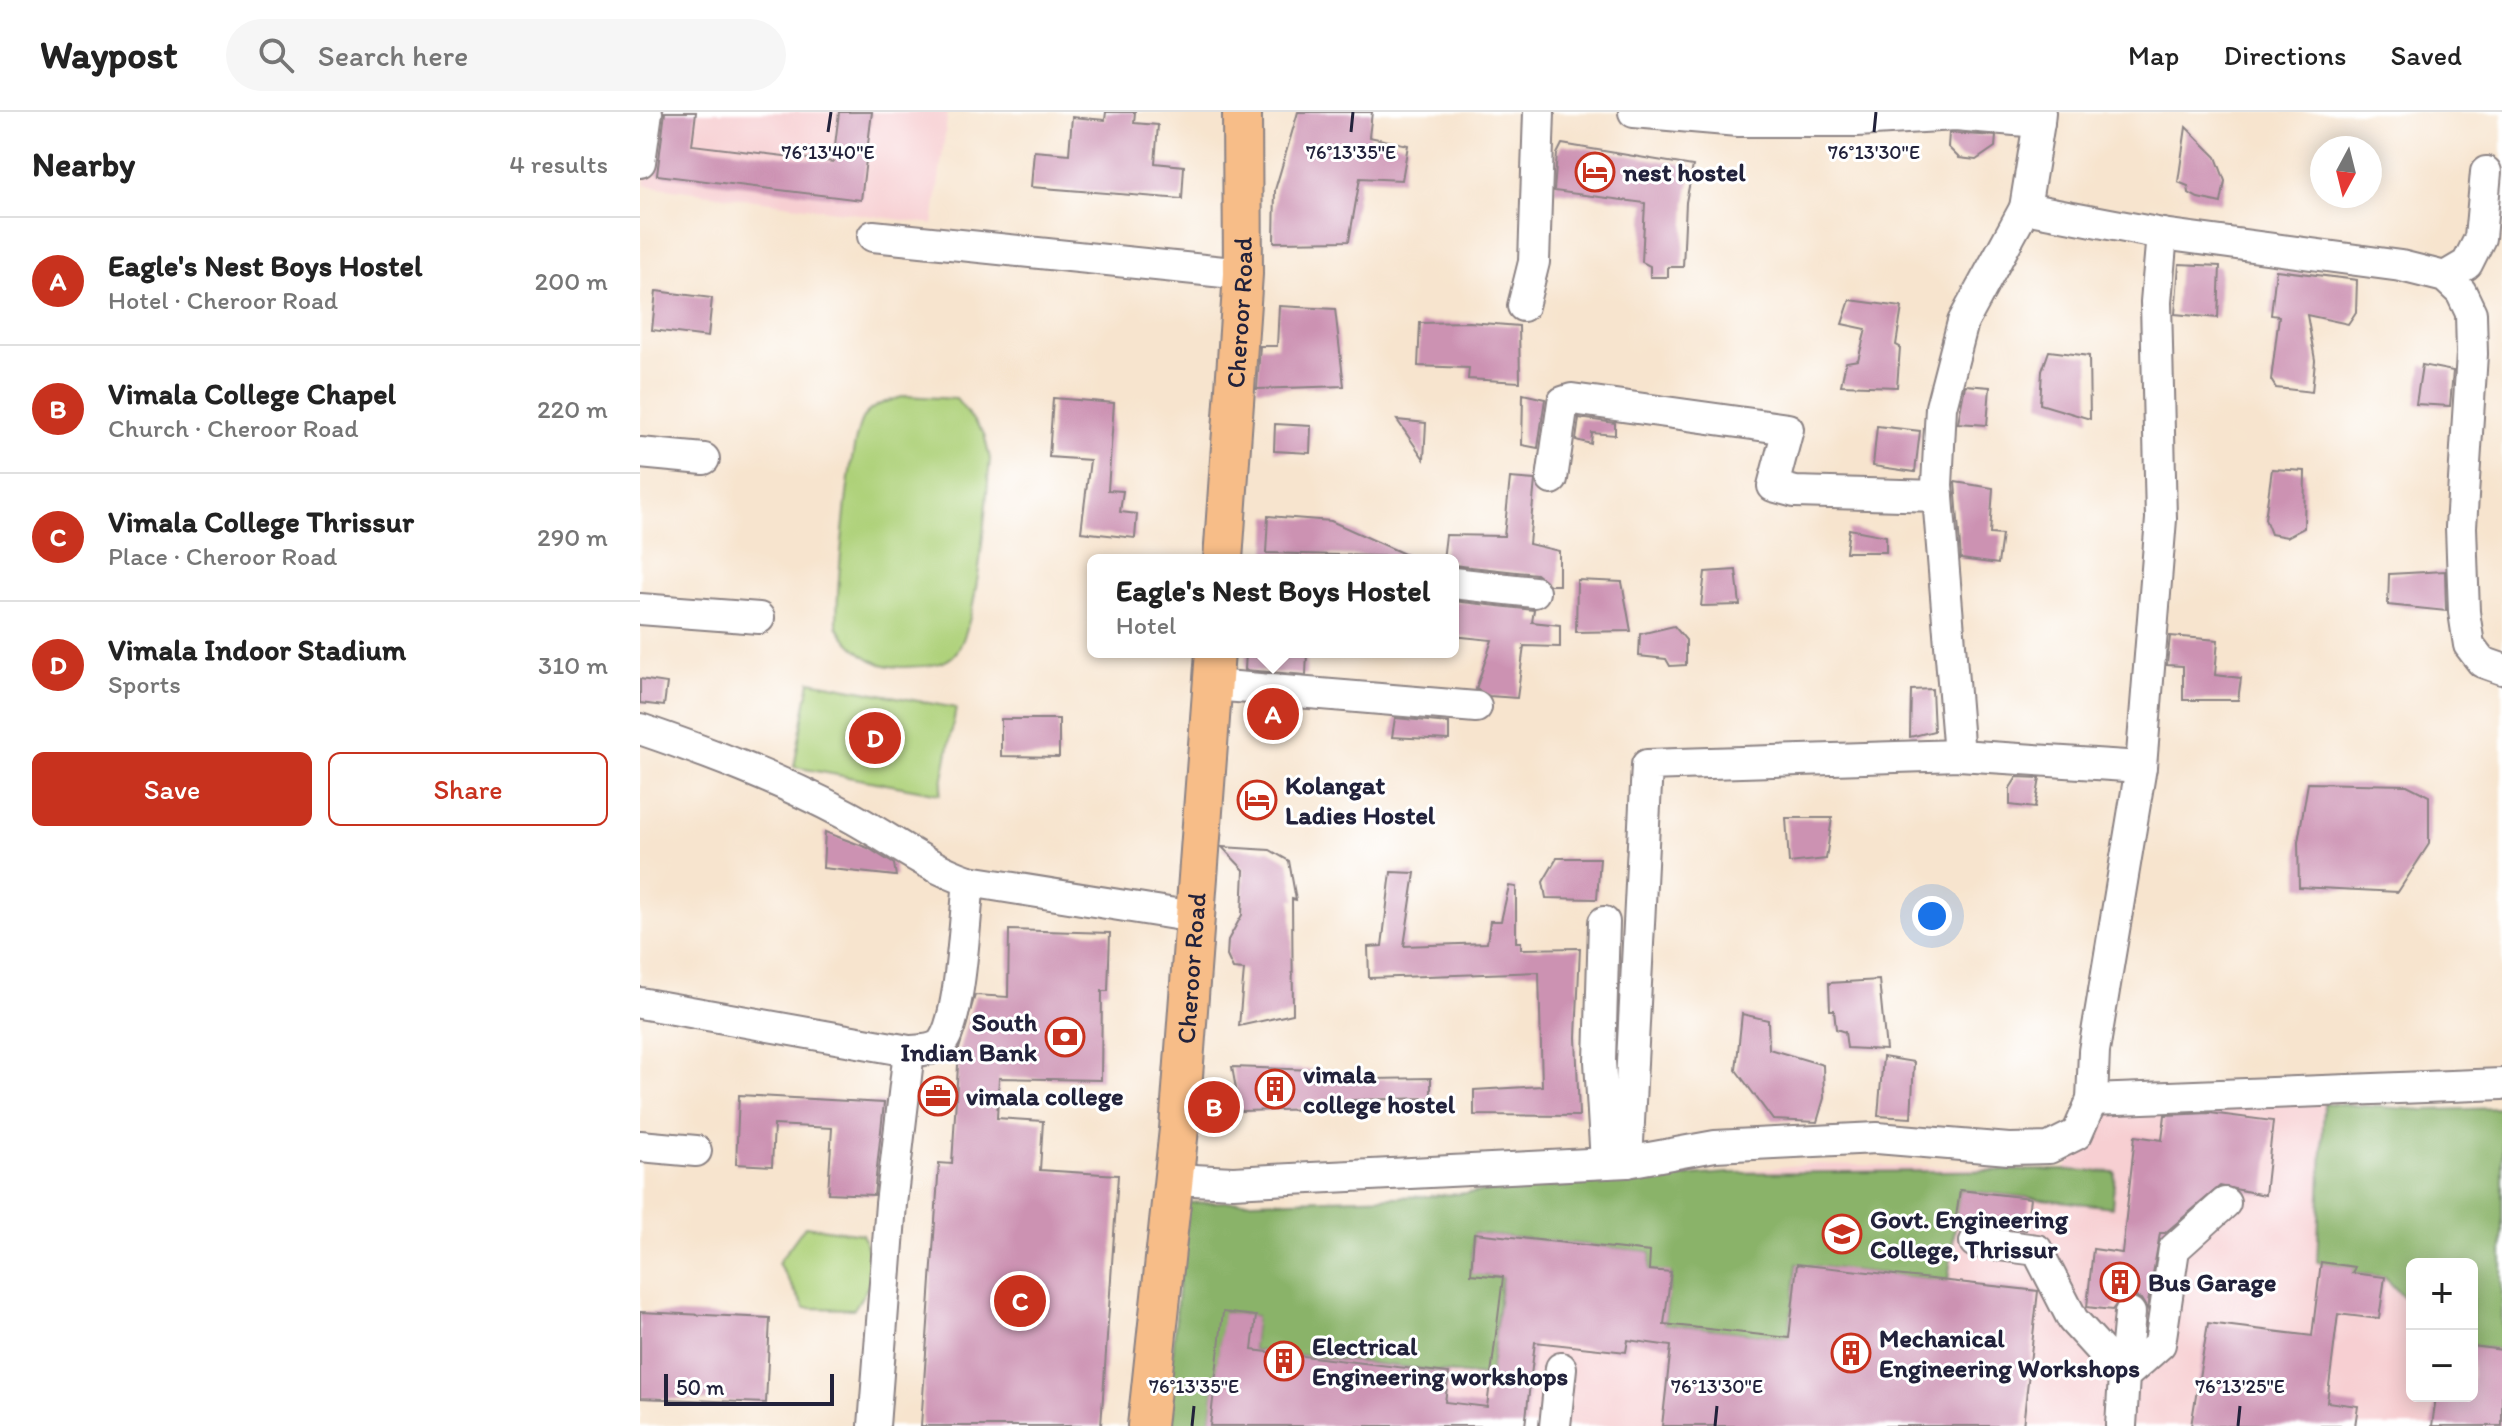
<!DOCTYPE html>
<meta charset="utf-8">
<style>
:root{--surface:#fff;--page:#f6f6f6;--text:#222;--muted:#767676;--line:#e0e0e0;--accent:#c8321e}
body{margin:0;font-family:Itim,sans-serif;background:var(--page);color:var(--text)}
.controls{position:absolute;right:24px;bottom:24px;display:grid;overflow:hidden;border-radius:12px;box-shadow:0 4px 20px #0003}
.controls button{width:72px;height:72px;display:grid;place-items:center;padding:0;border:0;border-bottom:2px solid var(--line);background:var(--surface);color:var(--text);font:40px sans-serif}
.compass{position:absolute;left:1670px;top:24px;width:72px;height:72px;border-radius:50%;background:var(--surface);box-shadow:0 4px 20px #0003;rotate:187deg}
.scale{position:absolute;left:24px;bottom:20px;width:170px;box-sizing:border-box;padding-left:8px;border:4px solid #22223b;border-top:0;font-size:22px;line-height:28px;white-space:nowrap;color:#22223b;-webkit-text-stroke:6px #fff;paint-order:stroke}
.you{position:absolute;left:1292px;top:804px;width:28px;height:28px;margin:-20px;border:6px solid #fff;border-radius:50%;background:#1a73e8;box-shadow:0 0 0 12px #1a73e833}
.badge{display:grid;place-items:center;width:52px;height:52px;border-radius:50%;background:var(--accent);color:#fff;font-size:26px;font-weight:700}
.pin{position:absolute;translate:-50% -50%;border:4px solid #fff;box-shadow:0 2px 8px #0006}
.popup{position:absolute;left:447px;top:442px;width:372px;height:104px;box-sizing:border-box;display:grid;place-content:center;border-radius:12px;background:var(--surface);filter:drop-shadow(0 2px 6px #0005);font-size:26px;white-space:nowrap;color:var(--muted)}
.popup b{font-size:30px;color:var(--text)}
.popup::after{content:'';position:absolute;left:50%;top:100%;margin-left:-16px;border:16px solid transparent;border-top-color:var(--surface)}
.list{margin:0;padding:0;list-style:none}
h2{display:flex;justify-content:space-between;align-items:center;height:104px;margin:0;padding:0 32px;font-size:34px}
h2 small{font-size:26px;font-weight:400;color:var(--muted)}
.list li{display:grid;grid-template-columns:52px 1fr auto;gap:24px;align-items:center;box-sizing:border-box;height:128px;padding:0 32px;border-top:2px solid var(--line)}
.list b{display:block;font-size:30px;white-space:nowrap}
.list p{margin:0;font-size:26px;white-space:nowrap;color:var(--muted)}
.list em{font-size:26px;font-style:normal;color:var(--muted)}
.actions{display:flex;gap:16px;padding:24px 32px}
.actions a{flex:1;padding:18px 0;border:2px solid var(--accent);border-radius:12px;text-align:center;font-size:28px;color:var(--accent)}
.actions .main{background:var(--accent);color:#fff}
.icon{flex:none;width:44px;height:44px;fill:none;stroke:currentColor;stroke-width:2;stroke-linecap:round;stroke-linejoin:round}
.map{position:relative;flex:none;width:1862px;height:1314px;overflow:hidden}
header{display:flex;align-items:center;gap:48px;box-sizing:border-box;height:112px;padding:0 40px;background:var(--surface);border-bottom:2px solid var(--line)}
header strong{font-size:38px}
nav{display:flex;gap:44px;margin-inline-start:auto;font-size:28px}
.search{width:560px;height:72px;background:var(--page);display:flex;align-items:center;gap:20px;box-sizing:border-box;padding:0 28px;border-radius:44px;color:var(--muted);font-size:30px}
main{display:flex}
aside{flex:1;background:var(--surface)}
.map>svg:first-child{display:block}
.built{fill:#f7cfd2;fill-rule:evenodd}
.green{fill:#aed179;stroke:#687a5a;stroke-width:2}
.forest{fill:#8ab369;stroke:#566a52;stroke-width:2}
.building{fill:#cc92b2}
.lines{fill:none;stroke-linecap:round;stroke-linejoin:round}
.minor-casing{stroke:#8c8384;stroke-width:34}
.major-casing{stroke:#8c8384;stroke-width:42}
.minor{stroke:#fff;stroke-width:30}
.major{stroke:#f7bd88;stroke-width:38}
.ticks{fill:none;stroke:#22223b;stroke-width:3}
.labels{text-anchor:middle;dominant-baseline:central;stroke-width:6;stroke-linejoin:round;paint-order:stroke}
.poi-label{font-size:26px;font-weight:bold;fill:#22223b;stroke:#fff;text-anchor:start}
.street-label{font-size:26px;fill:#22223b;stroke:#fff}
.ticks-label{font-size:20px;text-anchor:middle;fill:#22223b;stroke:#fff;stroke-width:6;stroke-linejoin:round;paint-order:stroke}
</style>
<header>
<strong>Waypost</strong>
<div class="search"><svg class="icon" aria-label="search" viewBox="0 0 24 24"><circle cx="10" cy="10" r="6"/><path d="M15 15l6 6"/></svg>Search here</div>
<nav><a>Map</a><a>Directions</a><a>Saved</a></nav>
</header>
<main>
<aside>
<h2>Nearby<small>4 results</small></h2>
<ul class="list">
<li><span class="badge">A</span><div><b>Eagle's Nest Boys Hostel</b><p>Hotel · Cheroor Road</p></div><em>200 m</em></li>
<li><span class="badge">B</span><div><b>Vimala College Chapel</b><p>Church · Cheroor Road</p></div><em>220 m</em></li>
<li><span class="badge">C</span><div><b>Vimala College Thrissur</b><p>Place · Cheroor Road</p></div><em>290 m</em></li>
<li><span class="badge">D</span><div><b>Vimala Indoor Stadium</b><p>Sports</p></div><em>310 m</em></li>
</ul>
<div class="actions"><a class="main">Save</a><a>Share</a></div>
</aside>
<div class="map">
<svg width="1862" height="1314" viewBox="0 0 1862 1314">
<rect width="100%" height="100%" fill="#fff"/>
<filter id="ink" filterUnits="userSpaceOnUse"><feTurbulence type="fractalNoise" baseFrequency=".0125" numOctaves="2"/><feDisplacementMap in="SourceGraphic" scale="16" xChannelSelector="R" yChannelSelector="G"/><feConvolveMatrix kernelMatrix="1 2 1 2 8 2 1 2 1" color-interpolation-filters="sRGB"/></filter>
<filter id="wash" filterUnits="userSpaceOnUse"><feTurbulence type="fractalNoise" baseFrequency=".006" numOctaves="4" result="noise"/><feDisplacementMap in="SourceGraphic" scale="32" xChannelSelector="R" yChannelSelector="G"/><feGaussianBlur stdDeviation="1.8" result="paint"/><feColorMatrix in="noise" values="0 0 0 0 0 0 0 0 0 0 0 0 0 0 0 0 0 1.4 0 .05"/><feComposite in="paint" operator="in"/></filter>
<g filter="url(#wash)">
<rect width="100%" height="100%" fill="#f7e4ce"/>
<g class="built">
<path d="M14 0H308L293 112 4 73Z"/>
<path d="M1607 986 1785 998 1862 996V1314H527L545 1091 912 1080 1169 1052 1424 1058 1461 1004 1486 989ZM1772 1152H1832V1284H1772Z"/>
</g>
<g class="green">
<path d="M266 284 316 287 344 322 350 347C346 386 339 520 313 544 300 556 277 554 260 555 232 555 210 535 197 514 197 479 208 330 223 306 232 292 251 288 266 284Z"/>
<path d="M170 569 316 596 300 682 154 655Z"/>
<path d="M165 1114 222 1122 237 1160 214 1197 165 1196 138 1151Z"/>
</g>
<g class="forest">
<path d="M1684 991 1785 998 1862 996V1238L1832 1234V1152H1772V1195L1745 1165 1712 1161 1714 1155 1677 1150Z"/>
<path d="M1424 1058 1475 1060 1472 1095 1320 1078 1308 1169 1157 1152 1149 1226 1024 1212 1031 1161 1009 1158 1010 1140 834 1121 831 1161 862 1165 850 1265 612 1238 616 1204 584 1200 570 1314H527L545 1091 789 1084 1088 1061Z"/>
</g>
<g id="blocks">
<g class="building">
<path d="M25 0H56L52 33 193 50 199 0H232L221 88 17 63Z"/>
<path d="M466 0H495L494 11 518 13 515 51 544 54 542 87 391 75 394 39 429 42 432 5 465 8Z"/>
<path d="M658 0H732L729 25 768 33 762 68 720 66 709 129 634 130 635 78Z"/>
<path d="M1546 15 1576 45 1585 69 1581 91 1558 86 1549 81 1548 74 1538 70Z"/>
<path d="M1309 21 1356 24 1355 35 1336 48 1319 46 1308 35Z"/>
<path d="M922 32 1053 54 1046 90 1043 155H1028V165H1010V154L1002 150 1005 91 914 79 917 42Z"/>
<path d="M1539 152 1580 154 1578 206 1535 202Z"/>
<path d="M1636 158 1717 168 1716 200 1708 212 1667 203 1675 248 1672 280 1636 276 1631 268 1639 204 1631 203Z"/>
<path d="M16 179 72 186 68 225 12 218Z"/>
<path d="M1210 188 1262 195 1256 233 1260 235 1257 275 1201 273 1206 250 1218 248 1226 217 1202 212Z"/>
<path d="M639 194 695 197 704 274 617 277 620 234H637Z"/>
<path d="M829 210 879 214 880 270 828 267 829 256 778 254 780 211Z"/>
<path d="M1409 239 1449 244 1450 307 1400 292 1402 259Z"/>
<path d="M1782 253 1813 259 1810 294 1776 292Z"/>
<path d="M1325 273 1350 275 1347 313 1318 311Z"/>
<path d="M883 282 905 287 898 336 882 333Z"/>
<path d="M413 286 474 291 468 378 483 379 480 400 497 402 495 426 441 420 450 348 409 345Z"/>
<path d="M939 306 975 311V323L952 321 951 332 936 328Z"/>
<path d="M757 308 786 311 784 347Z"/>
<path d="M635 312 671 314 670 341 634 339Z"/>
<path d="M1237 314 1280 319 1275 360 1233 354Z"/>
<path d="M1632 357 1665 359 1664 416 1647 425 1631 422 1625 407Z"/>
<path d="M870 366 895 368 889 432 919 439V473H910L896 462 813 453V448H803L806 423 864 424Z"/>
<path d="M1315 370 1353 376 1350 422 1362 423 1358 452 1321 447Z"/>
<path d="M628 404 691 409 771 445 626 441Z"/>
<path d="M1209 417 1246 424V440H1206Z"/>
<path d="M1096 458 1100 493 1061 494 1065 460Z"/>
<path d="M1805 459 1806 499 1748 493 1749 462Z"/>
<path d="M937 468 982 470 991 519 936 520Z"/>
<path d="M813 489 894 498 892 510 920 513V535L884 534 877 586 849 584 836 577 852 528 813 524Z"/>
<path d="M1034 514 1046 528V553L1030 554 1026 547 999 544 1000 522Z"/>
<path d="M1530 524 1578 528 1575 563 1601 566 1598 588H1543V554L1527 553Z"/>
<path d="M606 540H667L666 563 605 558Z"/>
<path d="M0 567 27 571 24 594 0 591Z"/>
<path d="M1292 577 1294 619 1270 625 1271 578Z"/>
<path d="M755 606 809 611V628L752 625Z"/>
<path d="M361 607H419V645L361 644Z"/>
<path d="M1377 665 1400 666 1395 696 1370 693V676Z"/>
<path d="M1668 671 1767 673 1789 684V732L1758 780 1659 775 1658 730Z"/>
<path d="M1146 706H1192L1186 747 1149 751Z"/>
<path d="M185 720 228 736 254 752 256 764 183 756Z"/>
<path d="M582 735 630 738 649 749 656 788 652 787 653 902 599 914 604 858 593 857 587 844 588 828 602 803 604 758Z"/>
<path d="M917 746H960L957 787 906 786 903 770Z"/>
<path d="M751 760 775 761 764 834 847 831 850 809H861L869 774 876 775V830H881V837L940 836 936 925 939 1004 834 1003V978L902 974 899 860 729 866 728 835 742 834Z"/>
<path d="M369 818 470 821 468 879H462L461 968 359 966 357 1006 403 1009 400 1058 478 1063 461 1314H281L299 1051 312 1052 319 937 335 883 368 885Z"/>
<path d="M1239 868 1246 938 1207 936 1205 920 1196 917 1194 898H1190L1189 871Z"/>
<path d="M1102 902 1128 908 1129 937 1183 953 1184 986 1177 1010 1133 1008 1096 958Z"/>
<path d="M1243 945 1274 950 1271 1006 1238 1004Z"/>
<path d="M592 955 674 958 673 968 791 966V986L673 989V997L600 999Z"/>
<path d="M99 983 244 991 234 1083 188 1081 192 1016 134 1013 132 1054 96 1052Z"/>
<path d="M1570 1001 1633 1009 1625 1083 1580 1074 1525 1121H1520L1507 1197 1501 1187 1491 1183 1482 1185 1472 1198 1447 1195 1453 1137 1482 1141 1495 1024 1522 1028 1525 1003Z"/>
<path d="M1320 1078 1390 1086 1386 1118 1315 1111Z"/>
<path d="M834 1121 1010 1140 1009 1158 1031 1160 1024 1212 1149 1226 1157 1152 1398 1179 1383 1314H1022L1031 1234 988 1228 986 1240 895 1230 885 1314H570L583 1200 616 1204 612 1238 809 1261 805 1290 847 1295 863 1165 831 1162Z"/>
<path d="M1681 1150 1715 1155 1712 1161 1745 1165 1739 1207 1698 1202 1687 1290 1718 1294 1715 1314H1551L1568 1211 1672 1224Z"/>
<path d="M0 1200 130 1206 126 1291 0 1286Z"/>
<path d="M1832 1234 1862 1238V1314H1792L1796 1284H1832Z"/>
</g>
</g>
</g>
<g filter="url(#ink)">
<use href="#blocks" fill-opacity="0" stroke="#8c8384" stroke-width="2"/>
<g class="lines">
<g class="minor-casing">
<g id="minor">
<path d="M994 0 1098 9H1217L1315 3 1399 10 1400 0"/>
<path d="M0 50 7 0"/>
<path d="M1522 122 1761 154 1805 165 1821 180 1831 201 1832 242 1821 415 1824 500 1829 533 1842 550 1862 557"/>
<path d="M233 124 603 162"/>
<path d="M1805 165 1827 152 1840 126 1846 60"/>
<path d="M883 194 894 150 899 0"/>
<path d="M0 341 64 347"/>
<path d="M912 367 923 290 932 287 1148 317 1133 374 1155 380 1298 384"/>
<path d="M813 471 894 480"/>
<path d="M0 497 119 506"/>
<path d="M573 573 836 595"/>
<path d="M0 617C70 641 139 667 205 702 249 725 282 753 329 769"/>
<path d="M1319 643 1297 373 1301 295 1323 210 1385 96"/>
<path d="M964 810 960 949 966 1051"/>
<path d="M0 891 269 939C280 938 296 939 303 929 321 903 325 803 329 769L554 805"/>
<path d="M1452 988 1862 972"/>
<path d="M0 1034 56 1039"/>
<path d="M987 1050 1007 653 1319 643 1501 655"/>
<path d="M534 1067 593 1070 987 1050 1075 1034 1237 1026 1369 1037 1409 1036 1437 1022 1452 988 1454 939 1501 655 1521 407 1516 190 1522 122 1385 96 1399 10"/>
<path d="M1335 1130 1397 1138 1433 1208 1484 1264"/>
<path d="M1484 1264 1490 1201"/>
<path d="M234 1314 251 1092 269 939"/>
<path d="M915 1314 921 1256"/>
<path d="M1481 1314 1484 1264 1520 1232 1534 1137 1585 1091"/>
</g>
</g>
<g class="major-casing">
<g id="major">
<path id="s1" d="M583 448 603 162 602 0"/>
<path id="s2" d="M507 1314 539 1017 575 540"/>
</g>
</g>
<use href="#minor" class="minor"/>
<use href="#major" class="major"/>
</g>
</g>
<path class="ticks" d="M188 20 191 0M711 20 713 0M1234 20 1236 0M552 1314 554 1294M1075 1314 1077 1294M1598 1314 1600 1294"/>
<defs>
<g id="hotel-ring" transform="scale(2)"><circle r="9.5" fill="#fff" stroke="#c8321e" stroke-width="1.5"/><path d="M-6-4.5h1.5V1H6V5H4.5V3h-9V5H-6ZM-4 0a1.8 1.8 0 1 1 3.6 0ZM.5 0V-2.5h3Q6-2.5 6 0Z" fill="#c8321e"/></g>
<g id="bank-ring" transform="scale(2)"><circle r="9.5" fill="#fff" stroke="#c8321e" stroke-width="1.5"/><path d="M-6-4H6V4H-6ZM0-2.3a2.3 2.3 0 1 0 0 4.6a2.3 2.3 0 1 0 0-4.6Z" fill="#c8321e"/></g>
<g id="building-ring" transform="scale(2)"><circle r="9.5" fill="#fff" stroke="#c8321e" stroke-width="1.5"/><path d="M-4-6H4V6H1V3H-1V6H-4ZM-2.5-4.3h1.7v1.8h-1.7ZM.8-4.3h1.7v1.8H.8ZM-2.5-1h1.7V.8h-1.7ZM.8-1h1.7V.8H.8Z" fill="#c8321e"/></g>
<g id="office-ring" transform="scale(2)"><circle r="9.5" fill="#fff" stroke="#c8321e" stroke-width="1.5"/><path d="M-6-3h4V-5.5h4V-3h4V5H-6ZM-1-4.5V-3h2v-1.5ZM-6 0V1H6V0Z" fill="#c8321e"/></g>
<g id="university-ring" transform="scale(2)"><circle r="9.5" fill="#fff" stroke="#c8321e" stroke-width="1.5"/><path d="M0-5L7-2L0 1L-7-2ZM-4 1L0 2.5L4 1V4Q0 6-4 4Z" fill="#c8321e"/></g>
</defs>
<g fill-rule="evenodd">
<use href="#hotel-ring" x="955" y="60"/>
<use href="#hotel-ring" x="617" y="688"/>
<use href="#bank-ring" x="425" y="925"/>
<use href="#building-ring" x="635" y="977"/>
<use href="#office-ring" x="298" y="984"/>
<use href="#university-ring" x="1202" y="1122"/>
<use href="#building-ring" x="1480" y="1170"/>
<use href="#building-ring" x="1211" y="1241"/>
<use href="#building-ring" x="644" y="1249"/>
</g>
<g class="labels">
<g class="poi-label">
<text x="983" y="60">nest hostel</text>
<text x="645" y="673">Kolangat<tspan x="645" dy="30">Ladies Hostel</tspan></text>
<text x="397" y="910" text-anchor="end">South<tspan x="397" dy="30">Indian Bank</tspan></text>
<text x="663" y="962">vimala<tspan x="663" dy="30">college hostel</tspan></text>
<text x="326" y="984">vimala college</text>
<text x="1230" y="1107">Govt. Engineering<tspan x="1230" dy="30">College, Thrissur</tspan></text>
<text x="1508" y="1170">Bus Garage</text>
<text x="1239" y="1226">Mechanical<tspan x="1239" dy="30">Engineering Workshops</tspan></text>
<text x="672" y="1234">Electrical<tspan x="672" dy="30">Engineering workshops</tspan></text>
</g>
<g class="street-label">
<text stroke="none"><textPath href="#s1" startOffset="248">Cheroor Road</textPath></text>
<text stroke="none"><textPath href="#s2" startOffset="460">Cheroor Road</textPath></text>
</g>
</g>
<g class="ticks-label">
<text x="188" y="47">76°13'40"E</text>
<text x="711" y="47">76°13'35"E</text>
<text x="1234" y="47">76°13'30"E</text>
<text x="554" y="1281">76°13'35"E</text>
<text x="1077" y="1281">76°13'30"E</text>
<text x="1600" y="1281">76°13'25"E</text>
</g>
</svg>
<div class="controls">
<button>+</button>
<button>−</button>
</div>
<svg class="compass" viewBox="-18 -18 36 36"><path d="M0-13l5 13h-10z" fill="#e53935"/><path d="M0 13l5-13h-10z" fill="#767676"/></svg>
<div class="scale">50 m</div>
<div class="you"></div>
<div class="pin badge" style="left:633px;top:602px">A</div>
<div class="popup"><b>Eagle's Nest Boys Hostel</b>Hotel</div>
<div class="pin badge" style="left:574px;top:995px">B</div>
<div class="pin badge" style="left:380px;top:1189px">C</div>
<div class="pin badge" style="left:235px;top:626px">D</div>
</div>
</main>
